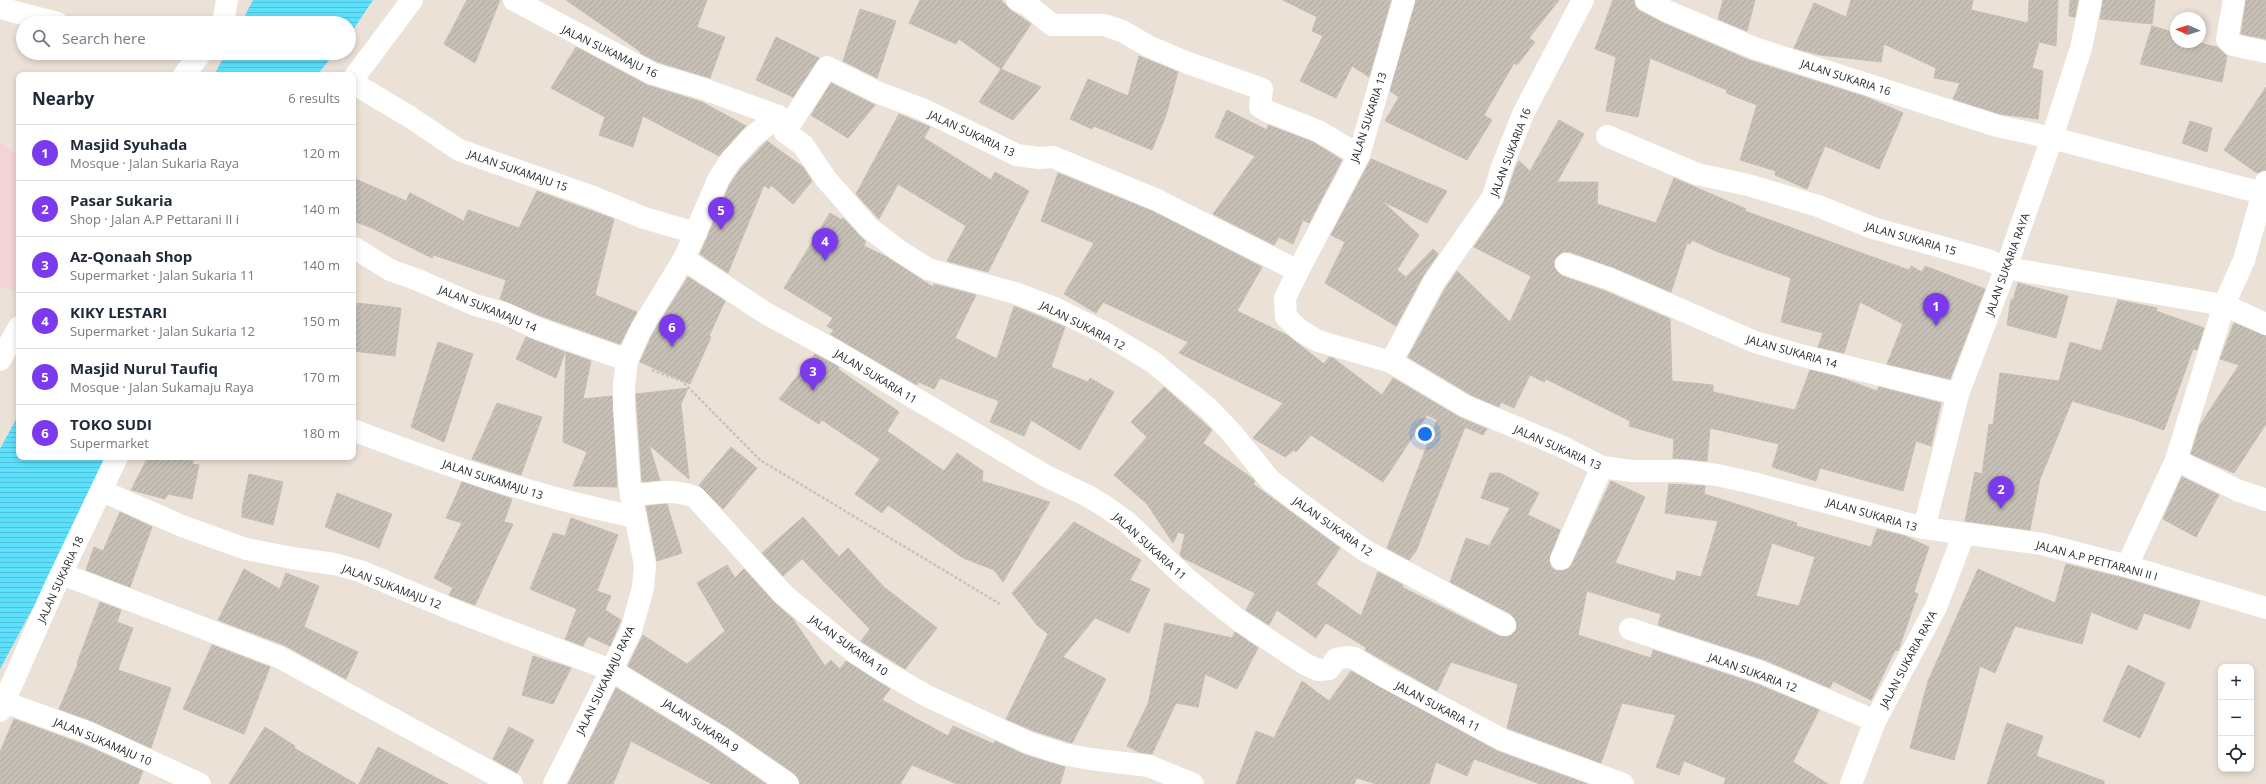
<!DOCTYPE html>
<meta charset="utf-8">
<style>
:root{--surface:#fff;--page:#f2f2f3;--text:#1f2937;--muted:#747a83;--line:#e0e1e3;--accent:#7c3aed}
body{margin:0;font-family:"Open Sans",sans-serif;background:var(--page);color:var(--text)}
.controls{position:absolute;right:12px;bottom:12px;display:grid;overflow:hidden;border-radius:8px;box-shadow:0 2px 6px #0003}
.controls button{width:36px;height:36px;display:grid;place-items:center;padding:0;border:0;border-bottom:1px solid var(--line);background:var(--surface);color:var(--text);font:20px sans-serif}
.compass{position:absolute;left:2170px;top:12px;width:36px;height:36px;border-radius:50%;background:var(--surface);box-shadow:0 2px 6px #0003;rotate:273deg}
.you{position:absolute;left:1425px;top:434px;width:14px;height:14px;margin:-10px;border:3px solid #fff;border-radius:50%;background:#1a73e8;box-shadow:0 0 0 6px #1a73e833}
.badge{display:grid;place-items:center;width:26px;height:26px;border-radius:50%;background:var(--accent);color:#fff;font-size:13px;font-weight:700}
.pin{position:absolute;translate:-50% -33px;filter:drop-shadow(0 1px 2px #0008)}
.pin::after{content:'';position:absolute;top:21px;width:14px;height:12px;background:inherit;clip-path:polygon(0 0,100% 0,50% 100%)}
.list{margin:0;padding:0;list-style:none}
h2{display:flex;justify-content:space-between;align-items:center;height:52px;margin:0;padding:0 16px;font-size:17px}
h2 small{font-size:13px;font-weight:400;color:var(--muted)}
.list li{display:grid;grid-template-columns:26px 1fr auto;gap:12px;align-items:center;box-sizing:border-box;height:56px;padding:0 16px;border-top:1px solid var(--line)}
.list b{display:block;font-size:15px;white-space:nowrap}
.list p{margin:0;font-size:13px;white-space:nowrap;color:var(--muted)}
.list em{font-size:13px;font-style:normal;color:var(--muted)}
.icon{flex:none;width:22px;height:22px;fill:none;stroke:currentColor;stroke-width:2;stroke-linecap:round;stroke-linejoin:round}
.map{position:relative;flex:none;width:2266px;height:784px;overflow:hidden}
.search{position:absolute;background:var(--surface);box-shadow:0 2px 6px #0003;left:16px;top:16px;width:340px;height:44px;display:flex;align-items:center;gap:10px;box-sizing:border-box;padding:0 14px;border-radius:22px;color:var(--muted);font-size:15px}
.panel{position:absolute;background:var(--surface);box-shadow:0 2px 6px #0003;left:16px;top:72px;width:340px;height:388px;border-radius:8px}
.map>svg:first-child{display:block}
.medical{fill:#f5d3d8}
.water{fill:url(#water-rules)}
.building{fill:url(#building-hatch);stroke:#c7bdb1;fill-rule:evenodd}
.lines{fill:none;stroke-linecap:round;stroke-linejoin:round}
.path{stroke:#c3c3c3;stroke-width:2.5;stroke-dasharray:3 2;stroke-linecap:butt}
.minor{stroke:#fff;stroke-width:22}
.labels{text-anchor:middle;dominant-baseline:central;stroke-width:3;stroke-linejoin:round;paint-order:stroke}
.street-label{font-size:11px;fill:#282828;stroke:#fff}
</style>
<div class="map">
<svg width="2266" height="784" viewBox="0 0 2266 784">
<defs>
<pattern id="water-rules" width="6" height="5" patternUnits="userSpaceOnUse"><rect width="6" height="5" fill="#5de0fb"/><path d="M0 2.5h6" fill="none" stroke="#51c0d7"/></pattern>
<pattern id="building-hatch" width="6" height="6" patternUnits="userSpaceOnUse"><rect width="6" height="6" fill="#c6c0b7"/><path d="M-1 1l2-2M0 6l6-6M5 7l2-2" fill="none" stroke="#aaa59d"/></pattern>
</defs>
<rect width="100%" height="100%" fill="#ece1d7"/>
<path class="medical" d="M0 141 19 158V292L0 286Z"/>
<g class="water">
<path d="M253 0H373L349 36V23H241Z"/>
<path d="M226 53H335L317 75H214Z"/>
<path d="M19 414V457H108L61 556 0 669V449Z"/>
</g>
<g class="building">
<path d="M467 0H500L475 63 444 44Z"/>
<path d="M566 0H707L697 27 725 37 710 78 658 62 640 53 641 52Z"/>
<path d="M920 0H1001L1012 11 1031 24 1001 69 959 39 956 44 909 23Z"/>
<path d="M1283 0H1391L1369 77 1352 66 1336 98 1300 81 1323 36 1312 31 1317 17Z"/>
<path d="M1416 0H1559L1529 38 1535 42 1517 65 1514 63 1484 115 1492 120 1467 160 1385 121 1399 97 1390 91Z"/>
<path d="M1613 0H1634L1635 6 1640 11 1663 23 1749 60 1866 97 1903 113 1879 169 1825 146 1807 189 1775 175 1776 171 1740 160 1757 105 1726 93 1727 90 1650 58 1638 117 1606 111 1616 57 1595 49Z"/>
<path d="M1723 0H1755L1747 31 1718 19Z"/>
<path d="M1851 0H1973L1971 10 2028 23 2029 0H2058L2056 46 2039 42 2032 68 2043 71 2038 119 2000 114 1953 99 1960 83 1934 78 1936 68 1884 44 1881 62 1820 55 1794 48 1814 3 1846 17Z"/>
<path d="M2070 0H2078L2075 17 2069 16Z"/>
<path d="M2103 0H2155L2152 24 2100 19Z"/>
<path d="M2246 0H2266V39L2241 34Z"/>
<path d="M860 9 896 21 877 78 843 61Z"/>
<path d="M2152 26 2176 33V42H2195L2217 47 2227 56 2222 82 2140 64Z"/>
<path d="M776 37 819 58 793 97 756 80Z"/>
<path d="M576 47 647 85 702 102 746 126 719 156 643 116 633 147 599 135 605 117 551 88Z"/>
<path d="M1139 56 1178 72 1166 115 1152 150 1094 126 1092 129 1070 119 1088 79 1128 96Z"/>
<path d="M1001 69 1041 87 1013 120 979 102Z"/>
<path d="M831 83 875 105 848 138 811 115Z"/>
<path d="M2266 87V170L2257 173 2224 150Z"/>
<path d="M1227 110 1267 130 1268 125 1313 142 1342 160 1309 223 1303 220 1293 244 1279 237 1274 245 1213 214 1255 156 1215 137Z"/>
<path d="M899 114 930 127 924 138 991 180 995 172 1029 191 988 272 947 261 966 226 898 184 879 219 856 194Z"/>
<path d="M1559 120 1584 134 1557 182H1598L1597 204 1656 223 1674 178 1746 209 1745 211 1909 270 1911 266 1922 272 1925 266 1985 289 1950 379 1887 364 1903 324 1860 302 1844 353 1818 347 1823 333 1781 322 1791 278 1718 252 1692 240 1690 244 1687 243 1671 292 1615 268 1570 252H1563L1554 260V267L1562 276 1605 291 1670 319 1672 381 1713 385V392L1795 410 1810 370 1838 377 1877 391 1879 387 1941 403 1931 446 1916 441 1903 491 1820 468 1816 481 1772 467 1779 444 1710 428 1707 461 1673 458 1674 439 1629 426 1630 421 1546 379 1544 382 1530 375 1514 408 1501 402 1499 407 1471 395 1408 357 1445 289 1457 271 1510 322 1531 276 1474 247 1503 204 1517 164 1519 161 1530 171Z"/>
<path d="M2190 121 2212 128 2207 152 2182 143Z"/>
<path d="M767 141 803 167 812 181 793 204 771 185 769 189 764 185 728 273 700 254 730 184 741 168Z"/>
<path d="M1371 159 1447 191 1427 223 1382 201 1419 235 1397 270 1406 277 1433 249 1438 254 1423 276 1396 326 1325 283 1345 242 1331 235Z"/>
<path d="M1058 173 1152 211 1262 267 1237 311 1287 335 1324 364 1329 357 1333 358 1382 395 1393 378 1459 417 1487 429 1483 435 1465 427 1416 551 1409 560 1387 548 1437 420 1427 415 1383 482 1311 435 1296 452 1294 450 1285 457 1253 438 1283 403 1179 353 1188 342 1103 302 1096 313 1064 294 1094 243 1041 221Z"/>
<path d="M353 178 406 201 410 193 464 221 468 210 519 228 537 191 614 219 595 295 637 312 620 344 541 316 500 299 506 280 434 255 432 258 372 228 353 221Z"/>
<path d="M830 213 842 220 843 218 866 242 864 246 887 257 933 287 934 284 976 295 955 338 997 359 1014 306 1065 327 1051 367 1088 382 1090 378 1114 392 1080 450 1031 420 1024 436 990 422 999 401 940 378 934 389 919 382 917 385 830 334 834 330 827 326 833 318 784 288Z"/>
<path d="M688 277 725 301 709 336 711 337 690 384 640 362 652 335Z"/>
<path d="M2018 283 2068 296 2056 338 2007 325 2011 299 2013 300Z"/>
<path d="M2118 300 2157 308 2156 311 2204 328 2197 350 2193 349 2164 430 2130 418 2072 401 2040 479 2030 530 1965 521 1975 472 1982 474 1989 424 1993 425 2000 373 2059 381 2070 342 2101 351Z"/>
<path d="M357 303 401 308 395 356 353 351Z"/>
<path d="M2234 323 2266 336V424L2234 473 2191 454 2200 425 2239 365 2220 359Z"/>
<path d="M526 337 565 352 556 378 516 359Z"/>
<path d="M438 342 473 354 444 442 411 427Z"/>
<path d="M566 352 591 361 583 399 612 396 617 487 573 486 587 452 563 442Z"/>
<path d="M815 354 839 367 838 369 899 412 887 431 944 471 957 453 983 471 982 481 1050 502 1003 582 994 570 963 558 888 505 882 513 855 494 880 459 822 420 819 424 779 399Z"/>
<path d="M1164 387 1212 430 1203 443 1253 479 1255 482 1253 484 1340 548 1316 584 1361 616 1378 572 1403 585 1402 587 1499 636 1506 637 1516 631 1517 624 1511 614 1450 582 1466 538 1489 546 1510 508 1481 498 1490 473H1500L1539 493 1528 514 1524 513 1560 530 1549 560 1551 567 1556 571 1568 569 1572 564 1611 481 1645 497 1615 563 1675 581 1677 571 1701 577 1718 521 1665 513 1669 484 1705 486 1704 494 1797 523 1796 526 1871 547 1877 529 1905 536 1929 547 1914 592 1918 594 1898 651 1895 650 1871 700 1833 681 1830 688 1765 660 1658 625 1661 614 1587 591 1578 635 1651 658 1653 650 1757 684 1819 710 1793 762 1828 784H1724L1726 778 1684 761 1679 775 1656 767 1676 715 1622 703 1601 763 1507 728 1518 684 1451 662 1437 691 1365 650 1367 648 1326 623 1316 638 1277 610 1269 625 1246 610 1255 593 1183 558 1180 555 1185 534 1178 532 1173 543 1147 504 1114 475 1147 437 1131 422ZM1772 543 1815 557 1799 606 1756 596Z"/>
<path d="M688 388 681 404 689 479 649 445 660 480 642 482 636 394Z"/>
<path d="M497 403 542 417 521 475 472 459Z"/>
<path d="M731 447 757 468 723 509 699 485Z"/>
<path d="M148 457H194L192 464 199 465 192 499 168 494 165 499 131 490Z"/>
<path d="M249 474 283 482 273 525 242 517V508Z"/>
<path d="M2182 477 2219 495 2196 537 2163 519Z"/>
<path d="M462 482 512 499 504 522 513 524 475 605 449 595 453 588 434 578 462 523 446 518Z"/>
<path d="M337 493 392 514 379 548 325 527Z"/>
<path d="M667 504 682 553 657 561 646 506Z"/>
<path d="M120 512 152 527 130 587 86 570 94 547 103 551Z"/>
<path d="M803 517 839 557 848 548 884 587 937 628 905 669 861 641 870 629 802 559 783 576 762 553Z"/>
<path d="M571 518 618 535 597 591 611 596 605 610 621 620 610 646 588 636 583 646 565 639 577 609 530 589 553 533 565 536Z"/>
<path d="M1074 522 1141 560 1130 580 1150 589 1129 633 1095 618 1063 657 1106 679 1072 743 1034 731 1006 719 1048 634 1037 625 1012 593Z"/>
<path d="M2066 564 2127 579 2200 601 2190 629 2144 613 2137 630 2091 612 2082 644 2015 626 1995 673 1980 666 1954 760 1910 748 1928 681 1978 569 2055 603Z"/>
<path d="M727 565 735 578 744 569 775 603 793 619 825 666 831 660 840 669 846 661 890 689 882 700 948 736 953 726 994 744 995 741 1025 755 1065 767 1060 784H957L912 765 900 784H800L795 774 727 727 628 666 643 635 687 664 725 631 697 583Z"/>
<path d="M244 569 280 589 286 573 319 586 304 627 358 652 346 679 284 645 218 620Z"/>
<path d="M100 602 121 610 117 622 133 628 118 670 171 688 151 748 92 721 59 709 78 664 77 663Z"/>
<path d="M1165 623 1232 638 1235 632 1258 648 1237 689 1205 674 1198 707 1176 703 1152 754 1139 752 1127 746 1148 704Z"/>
<path d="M212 645 270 667 244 734 183 709Z"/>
<path d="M533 656 571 668 553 704 522 695Z"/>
<path d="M2128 665 2165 683 2140 738 2103 721Z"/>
<path d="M1351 671 1497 751 1587 784H1540L1474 759 1467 776 1436 762 1429 784H1376L1357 778 1354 784H1236L1256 731 1274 738 1302 681 1329 701Z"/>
<path d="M616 688 713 747 766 784H712L631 741 613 784H568Z"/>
<path d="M14 719 82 744 143 771 138 784H0V752Z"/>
<path d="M2007 723 2043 736 2036 756 2104 781V784H1987Z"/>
<path d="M265 727 295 746 294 748 356 784H229Z"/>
<path d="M509 727 534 740 517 773 493 759Z"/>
<path d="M378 747 448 784H359Z"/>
</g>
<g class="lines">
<path class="path" d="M652 370 682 381 760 460 1000 604"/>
<g class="minor">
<path d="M514 0 653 74 701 88 778 116"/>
<path d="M1017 0 1028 5 1052 25H1104L1122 31 1148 46 1188 63 1262 89 1260 107 1267 111 1318 131 1359 155"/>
<path d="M1404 0 1359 155 1298 271 1285 298 1286 317 1301 331 1318 341 1391 362 1465 406 1563 447 1602 467 1631 471H1684L1717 475 1753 483 1924 528 2042 544 2127 566 2266 608"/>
<path d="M1646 0 1669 12 1754 48 1997 126 2052 138 2262 193"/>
<path d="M2234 0 2227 39 2233 45 2266 52"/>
<path d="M0 8 57 23"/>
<path d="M223 23 227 0"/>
<path d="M184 75 201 53"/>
<path d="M353 79 412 0"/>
<path d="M353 83 410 117 459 150 593 197 644 218 696 233"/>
<path d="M778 116 785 132 803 145 826 179 868 227 898 250 928 269 1015 293 1052 307 1103 332 1153 362 1209 409 1231 432 1270 480 1297 501 1364 550 1505 625"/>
<path d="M785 132 827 67 879 93 922 109 1017 155 1038 158 1053 157 1157 200 1298 271"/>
<path d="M1607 136 1697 174 1748 185 1818 206 1873 228 1988 260 2006 268 2224 305 2266 324"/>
<path d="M353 247 390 270 418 280 475 305 504 313 536 328 627 360"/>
<path d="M684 259 767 314 837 352 1046 476 1088 496 1106 507 1127 522 1186 578 1237 619 1305 664 1318 670 1329 669 1336 659 1346 657 1354 658 1385 677 1503 740 1623 784"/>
<path d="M1566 264 1610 279 1755 342 1800 355 1958 394"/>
<path d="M0 360 19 327"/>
<path d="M1391 362 1434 282 1493 197 1502 167 1523 114 1583 0"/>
<path d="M353 430C445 465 539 498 636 517"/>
<path d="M2176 460 2237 490 2266 500"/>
<path d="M102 491 182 526 246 549 292 558 334 564 360 571 453 610 611 670 720 737 788 784"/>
<path d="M631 496C653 493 674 488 695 497L784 595 853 651 882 670 927 696 1029 743 1063 754 1090 759 1149 766 1193 784"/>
<path d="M1924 528 1958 394 2006 268 2052 138 2081 48 2091 0"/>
<path d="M1561 559 1602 467"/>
<path d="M2127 566 2176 460 2224 305 2244 260 2266 182"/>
<path d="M62 574 279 657 512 784"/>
<path d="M1630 629 1761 672 1875 721"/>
<path d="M4 702 87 732 200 784"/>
<path d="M0 711 53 591 117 457"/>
<path d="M554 784 631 631 643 588 645 565 630 489 624 408V385L627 360 641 329 684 259 719 178 731 160 751 138 778 116"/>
<path d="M1851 784 1875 721 1936 607 1964 534"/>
</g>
</g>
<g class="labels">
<g class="street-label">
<text transform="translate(610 51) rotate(26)">JALAN SUKAMAJU 16</text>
<text transform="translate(1846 77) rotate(18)">JALAN SUKARIA 16</text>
<text transform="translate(1368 117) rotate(-72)">JALAN SUKARIA 13</text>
<text transform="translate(972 133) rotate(25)">JALAN SUKARIA 13</text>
<text transform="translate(1510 152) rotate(-69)">JALAN SUKARIA 16</text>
<text transform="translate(518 170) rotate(19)">JALAN SUKAMAJU 15</text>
<text transform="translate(1911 238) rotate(16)">JALAN SUKARIA 15</text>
<text transform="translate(2007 264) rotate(-70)">JALAN SUKARIA RAYA</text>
<text transform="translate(488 308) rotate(22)">JALAN SUKAMAJU 14</text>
<text transform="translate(1083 325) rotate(27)">JALAN SUKARIA 12</text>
<text transform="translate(1792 351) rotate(16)">JALAN SUKARIA 14</text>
<text transform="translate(876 376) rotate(31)">JALAN SUKARIA 11</text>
<text transform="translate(1558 447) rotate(24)">JALAN SUKARIA 13</text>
<text transform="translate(493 479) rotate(18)">JALAN SUKAMAJU 13</text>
<text transform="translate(1872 514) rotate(16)">JALAN SUKARIA 13</text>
<text transform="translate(1333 526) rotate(35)">JALAN SUKARIA 12</text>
<text transform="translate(1150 546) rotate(42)">JALAN SUKARIA 11</text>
<text transform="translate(2097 560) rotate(15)">JALAN A.P PETTARANI II I</text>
<text transform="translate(60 579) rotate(-65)">JALAN SUKARIA 18</text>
<text transform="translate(392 586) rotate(21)">JALAN SUKAMAJU 12</text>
<text transform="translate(849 645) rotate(36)">JALAN SUKARIA 10</text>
<text transform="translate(1908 659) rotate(-62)">JALAN SUKARIA RAYA</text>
<text transform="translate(1753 672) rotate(20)">JALAN SUKARIA 12</text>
<text transform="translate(605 680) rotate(-64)">JALAN SUKAMAJU RAYA</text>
<text transform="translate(1438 706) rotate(28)">JALAN SUKARIA 11</text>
<text transform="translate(701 725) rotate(33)">JALAN SUKARIA 9</text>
<text transform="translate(103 741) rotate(23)">JALAN SUKAMAJU 10</text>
</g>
</g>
</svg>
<div class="controls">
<button>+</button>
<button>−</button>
<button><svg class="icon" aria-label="locate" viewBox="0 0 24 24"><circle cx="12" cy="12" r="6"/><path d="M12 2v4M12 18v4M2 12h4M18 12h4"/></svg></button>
</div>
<svg class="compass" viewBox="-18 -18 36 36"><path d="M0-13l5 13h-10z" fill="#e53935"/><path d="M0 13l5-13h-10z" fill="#747a83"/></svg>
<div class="you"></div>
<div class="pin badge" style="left:1936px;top:326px">1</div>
<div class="pin badge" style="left:2001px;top:509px">2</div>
<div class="pin badge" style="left:813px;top:391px">3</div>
<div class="pin badge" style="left:825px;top:261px">4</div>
<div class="pin badge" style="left:721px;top:230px">5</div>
<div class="pin badge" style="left:672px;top:347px">6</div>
<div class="search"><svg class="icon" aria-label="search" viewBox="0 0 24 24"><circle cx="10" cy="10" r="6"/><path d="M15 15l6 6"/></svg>Search here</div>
<section class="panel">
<h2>Nearby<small>6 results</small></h2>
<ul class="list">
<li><span class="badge">1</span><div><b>Masjid Syuhada</b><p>Mosque · Jalan Sukaria Raya</p></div><em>120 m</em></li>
<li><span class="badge">2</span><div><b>Pasar Sukaria</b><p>Shop · Jalan A.P Pettarani II i</p></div><em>140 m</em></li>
<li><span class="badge">3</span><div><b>Az-Qonaah Shop</b><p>Supermarket · Jalan Sukaria 11</p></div><em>140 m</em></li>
<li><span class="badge">4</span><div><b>KIKY LESTARI</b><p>Supermarket · Jalan Sukaria 12</p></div><em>150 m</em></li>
<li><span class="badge">5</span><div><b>Masjid Nurul Taufiq</b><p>Mosque · Jalan Sukamaju Raya</p></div><em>170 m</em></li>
<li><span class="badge">6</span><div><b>TOKO SUDI</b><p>Supermarket</p></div><em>180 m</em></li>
</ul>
</section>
</div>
